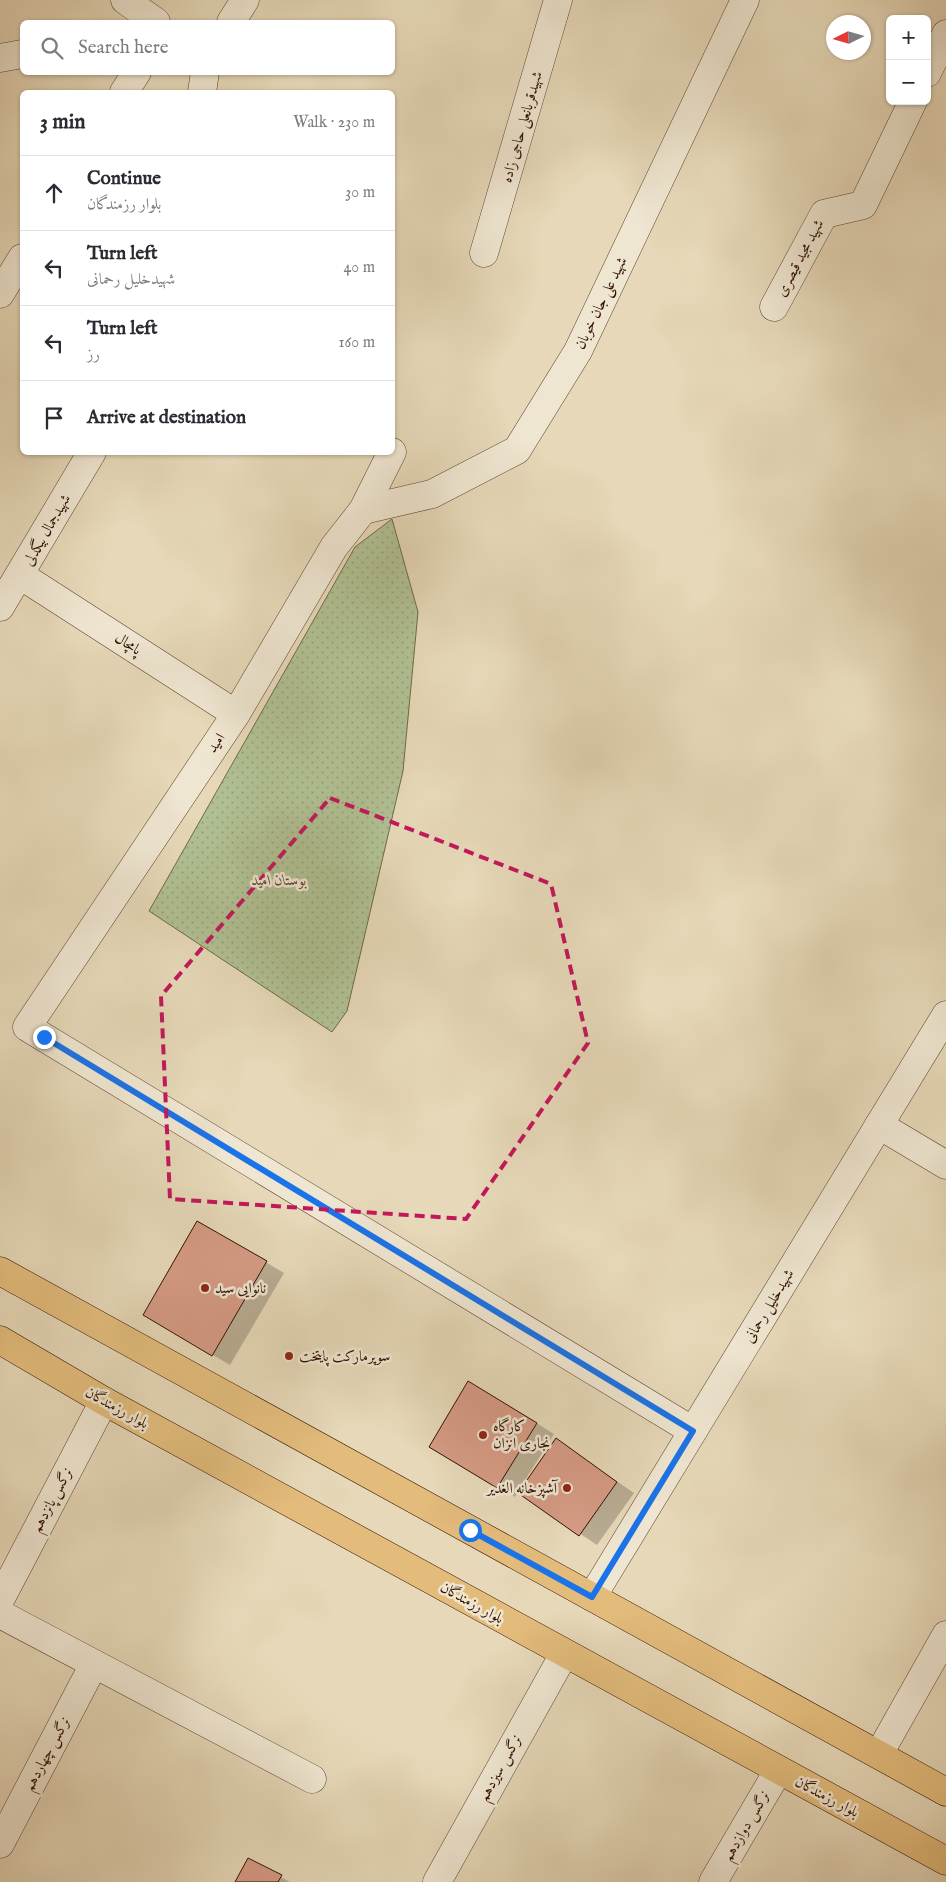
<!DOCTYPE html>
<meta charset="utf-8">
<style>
:root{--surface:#fff;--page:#f2f2f3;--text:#2b2b33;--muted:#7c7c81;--line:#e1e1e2}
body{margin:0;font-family:"IM FELL English",Amiri,serif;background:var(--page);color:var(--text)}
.controls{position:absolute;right:15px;top:15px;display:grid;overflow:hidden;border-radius:8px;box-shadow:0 1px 4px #0004}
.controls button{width:45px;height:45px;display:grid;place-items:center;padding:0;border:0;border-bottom:1px solid var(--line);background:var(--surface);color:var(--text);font:25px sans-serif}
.compass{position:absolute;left:826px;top:15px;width:45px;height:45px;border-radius:50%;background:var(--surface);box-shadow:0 1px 4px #0004;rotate:265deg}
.stop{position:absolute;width:15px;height:15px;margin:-11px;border:4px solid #1a73e8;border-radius:50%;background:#fff}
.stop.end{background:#1a73e8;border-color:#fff;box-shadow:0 1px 5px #0008}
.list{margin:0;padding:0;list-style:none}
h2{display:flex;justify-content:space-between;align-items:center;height:65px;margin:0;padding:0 20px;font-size:21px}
h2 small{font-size:16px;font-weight:400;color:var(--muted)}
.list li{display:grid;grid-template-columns:32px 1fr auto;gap:15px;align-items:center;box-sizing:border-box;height:75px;padding:0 20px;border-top:1px solid var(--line)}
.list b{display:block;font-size:19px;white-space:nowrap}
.list p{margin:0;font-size:16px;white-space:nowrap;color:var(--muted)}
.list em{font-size:16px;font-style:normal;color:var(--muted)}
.icon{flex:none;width:28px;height:28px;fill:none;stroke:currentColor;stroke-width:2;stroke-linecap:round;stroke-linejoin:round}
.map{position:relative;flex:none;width:946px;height:1882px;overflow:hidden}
.search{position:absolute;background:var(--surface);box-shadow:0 1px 4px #0004;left:20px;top:20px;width:375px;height:55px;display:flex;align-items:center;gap:12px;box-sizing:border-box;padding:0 18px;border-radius:8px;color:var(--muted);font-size:19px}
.panel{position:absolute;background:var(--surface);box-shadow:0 1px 4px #0004;left:20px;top:90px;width:375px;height:365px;border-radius:8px}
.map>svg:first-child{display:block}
.grass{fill:url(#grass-dots);stroke:#70684a}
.shadow{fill:#0003}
.building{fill:#d69b85;stroke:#311002}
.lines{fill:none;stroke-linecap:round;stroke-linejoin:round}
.minor-casing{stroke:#5e4230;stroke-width:29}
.major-casing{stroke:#311002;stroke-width:29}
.minor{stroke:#efe6d1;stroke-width:28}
.major{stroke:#e3bc7c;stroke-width:28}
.route{stroke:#1a73e8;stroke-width:6}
.marked{fill:none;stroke:#c2185b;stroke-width:4;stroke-dasharray:10 6;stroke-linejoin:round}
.poi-dot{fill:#8f2418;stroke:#efe6d1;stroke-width:2}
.labels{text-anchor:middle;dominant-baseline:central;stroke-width:5;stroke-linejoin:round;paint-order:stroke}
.street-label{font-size:15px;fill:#311002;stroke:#efe6d1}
.park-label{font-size:15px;font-style:italic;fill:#57452e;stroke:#efe6d1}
.poi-label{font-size:15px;fill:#311002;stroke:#efe6d1;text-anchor:start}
</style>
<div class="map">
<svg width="946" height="1882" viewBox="0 0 946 1882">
<defs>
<pattern id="grass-dots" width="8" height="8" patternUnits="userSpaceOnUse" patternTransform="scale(1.25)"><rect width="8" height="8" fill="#b0c093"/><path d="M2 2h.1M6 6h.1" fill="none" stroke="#98a47d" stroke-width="1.8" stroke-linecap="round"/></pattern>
</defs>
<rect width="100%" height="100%" fill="#e6d8b8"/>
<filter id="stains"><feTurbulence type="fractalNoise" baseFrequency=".004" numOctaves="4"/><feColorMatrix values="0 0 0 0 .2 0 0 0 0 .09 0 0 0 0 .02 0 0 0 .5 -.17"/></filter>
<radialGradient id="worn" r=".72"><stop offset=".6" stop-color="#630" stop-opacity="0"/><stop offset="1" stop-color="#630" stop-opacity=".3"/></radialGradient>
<path class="grass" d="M392 519 418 612 403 771 347 1011 332 1032 149 911 355 547Z"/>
<g class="shadow">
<path d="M198 1222 284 1273 230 1365 145 1315Z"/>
<path d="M486 1392 554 1434 522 1485 524 1486 556 1440 634 1493 597 1545 518 1492 515 1497 431 1446Z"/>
<path d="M281 1877 290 1882H237Z"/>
</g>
<g class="building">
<path d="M197 1221 267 1261 212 1356 143 1315Z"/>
<path d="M468 1381 537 1423 497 1488 429 1447Z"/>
<path d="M556 1438 617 1482 579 1536 518 1493Z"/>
<path d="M248 1858 282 1875 278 1882H235Z"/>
</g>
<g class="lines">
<g class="minor-casing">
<g id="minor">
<path d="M125 0 156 22"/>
<path d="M231 22 245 0"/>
<path d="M0 58 22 54"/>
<path d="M927 73 946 34"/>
<path d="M124 92 137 72"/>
<path d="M202 92 205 72"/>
<path d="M484 253 558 0"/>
<path d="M0 294 22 258"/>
<path d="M774 307 824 214 863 205 913 101"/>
<path d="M392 452 363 510 334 547 236 714 27 1027 693 1431"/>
<path d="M363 510 432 494 517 450 578 351 745 0"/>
<path d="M20 575 236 714"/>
<path d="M0 607 92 452"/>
<path d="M879 1125 946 1165"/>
<path d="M592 1597 946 1015"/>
<path d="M0 1600 104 1401"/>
<path d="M0 1614 312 1779"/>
<path d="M879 1754 946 1635"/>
<path d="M0 1844 94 1664"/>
<path d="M437 1882 564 1654"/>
<path d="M713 1882 778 1771"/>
</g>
</g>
<g class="major-casing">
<g id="major">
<path d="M0 1271 946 1792"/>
<path d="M0 1340 104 1401 946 1861"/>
</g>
</g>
<use href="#minor" class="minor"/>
<use href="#major" class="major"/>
</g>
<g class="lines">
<path class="route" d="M44 1037 693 1431 592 1597 470 1530"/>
</g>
<path class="marked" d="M330 798 551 884 588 1043 466 1219 170 1199 161 996Z"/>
<g class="poi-dot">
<circle cx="205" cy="1288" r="5"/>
<circle cx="289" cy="1356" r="5"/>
<circle cx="483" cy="1435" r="5"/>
<circle cx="567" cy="1488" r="5"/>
</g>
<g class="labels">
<g class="street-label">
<text transform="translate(522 127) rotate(-74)">شهیدقربانعلی حاجی زاده</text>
<text transform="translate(800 258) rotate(-62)">شهید مجید قیصری</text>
<text transform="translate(601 303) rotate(-64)">شهید علی جان خوبان</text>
<text transform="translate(47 530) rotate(-60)">شهیدجمال بیگدلی</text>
<text transform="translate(128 644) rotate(33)">پامچال</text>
<text transform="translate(216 743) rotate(-56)">امید</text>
<text transform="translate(769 1306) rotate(-59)">شهیدخلیل رحمانی</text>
<text transform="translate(117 1408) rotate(29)">بلوار رزمندگان</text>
<text transform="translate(52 1500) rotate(-62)">نرگس پانزدهم</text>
<text transform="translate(472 1603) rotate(29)">بلوار رزمندگان</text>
<text transform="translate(47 1754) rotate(-62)">نرگس چهاردهم</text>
<text transform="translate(500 1768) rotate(-61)">نرگس سیزدهم</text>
<text transform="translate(827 1797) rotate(28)">بلوار رزمندگان</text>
<text transform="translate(746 1826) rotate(-60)">نرگس دوازدهم</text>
</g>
<g class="park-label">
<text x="279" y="880">بوستان امید</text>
</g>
<g class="poi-label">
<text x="215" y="1288">نانوایی سید</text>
<text x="299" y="1356">سوپرمارکت پایتخت</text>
<text x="493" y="1426">کارگاه<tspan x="493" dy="17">نجاری انزان</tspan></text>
<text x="557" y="1488" text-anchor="end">آشپزخانه الغدیر</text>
</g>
</g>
<rect width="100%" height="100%" filter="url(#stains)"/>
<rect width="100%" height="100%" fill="url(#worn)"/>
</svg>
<div class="controls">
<button>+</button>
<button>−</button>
</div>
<svg class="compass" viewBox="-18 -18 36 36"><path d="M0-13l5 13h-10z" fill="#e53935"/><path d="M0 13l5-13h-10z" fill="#7c7c81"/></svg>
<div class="stop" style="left:470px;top:1530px"></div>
<div class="stop end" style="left:44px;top:1037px"></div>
<div class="search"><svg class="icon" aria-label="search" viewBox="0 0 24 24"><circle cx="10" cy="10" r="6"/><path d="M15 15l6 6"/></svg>Search here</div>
<section class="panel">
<h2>3 min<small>Walk · 230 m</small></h2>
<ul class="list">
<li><svg class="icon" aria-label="ahead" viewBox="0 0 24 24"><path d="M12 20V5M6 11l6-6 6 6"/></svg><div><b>Continue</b><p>بلوار رزمندگان</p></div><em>30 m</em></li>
<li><svg class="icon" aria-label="left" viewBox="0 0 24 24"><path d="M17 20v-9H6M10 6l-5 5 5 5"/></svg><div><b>Turn left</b><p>شهیدخلیل رحمانی</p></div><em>40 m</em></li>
<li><svg class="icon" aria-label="left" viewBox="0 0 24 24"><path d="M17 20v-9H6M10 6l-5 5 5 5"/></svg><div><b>Turn left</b><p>رز</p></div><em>160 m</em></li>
<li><svg class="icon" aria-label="arrive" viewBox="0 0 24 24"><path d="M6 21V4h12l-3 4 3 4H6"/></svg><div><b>Arrive at destination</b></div></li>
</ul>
</section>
</div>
